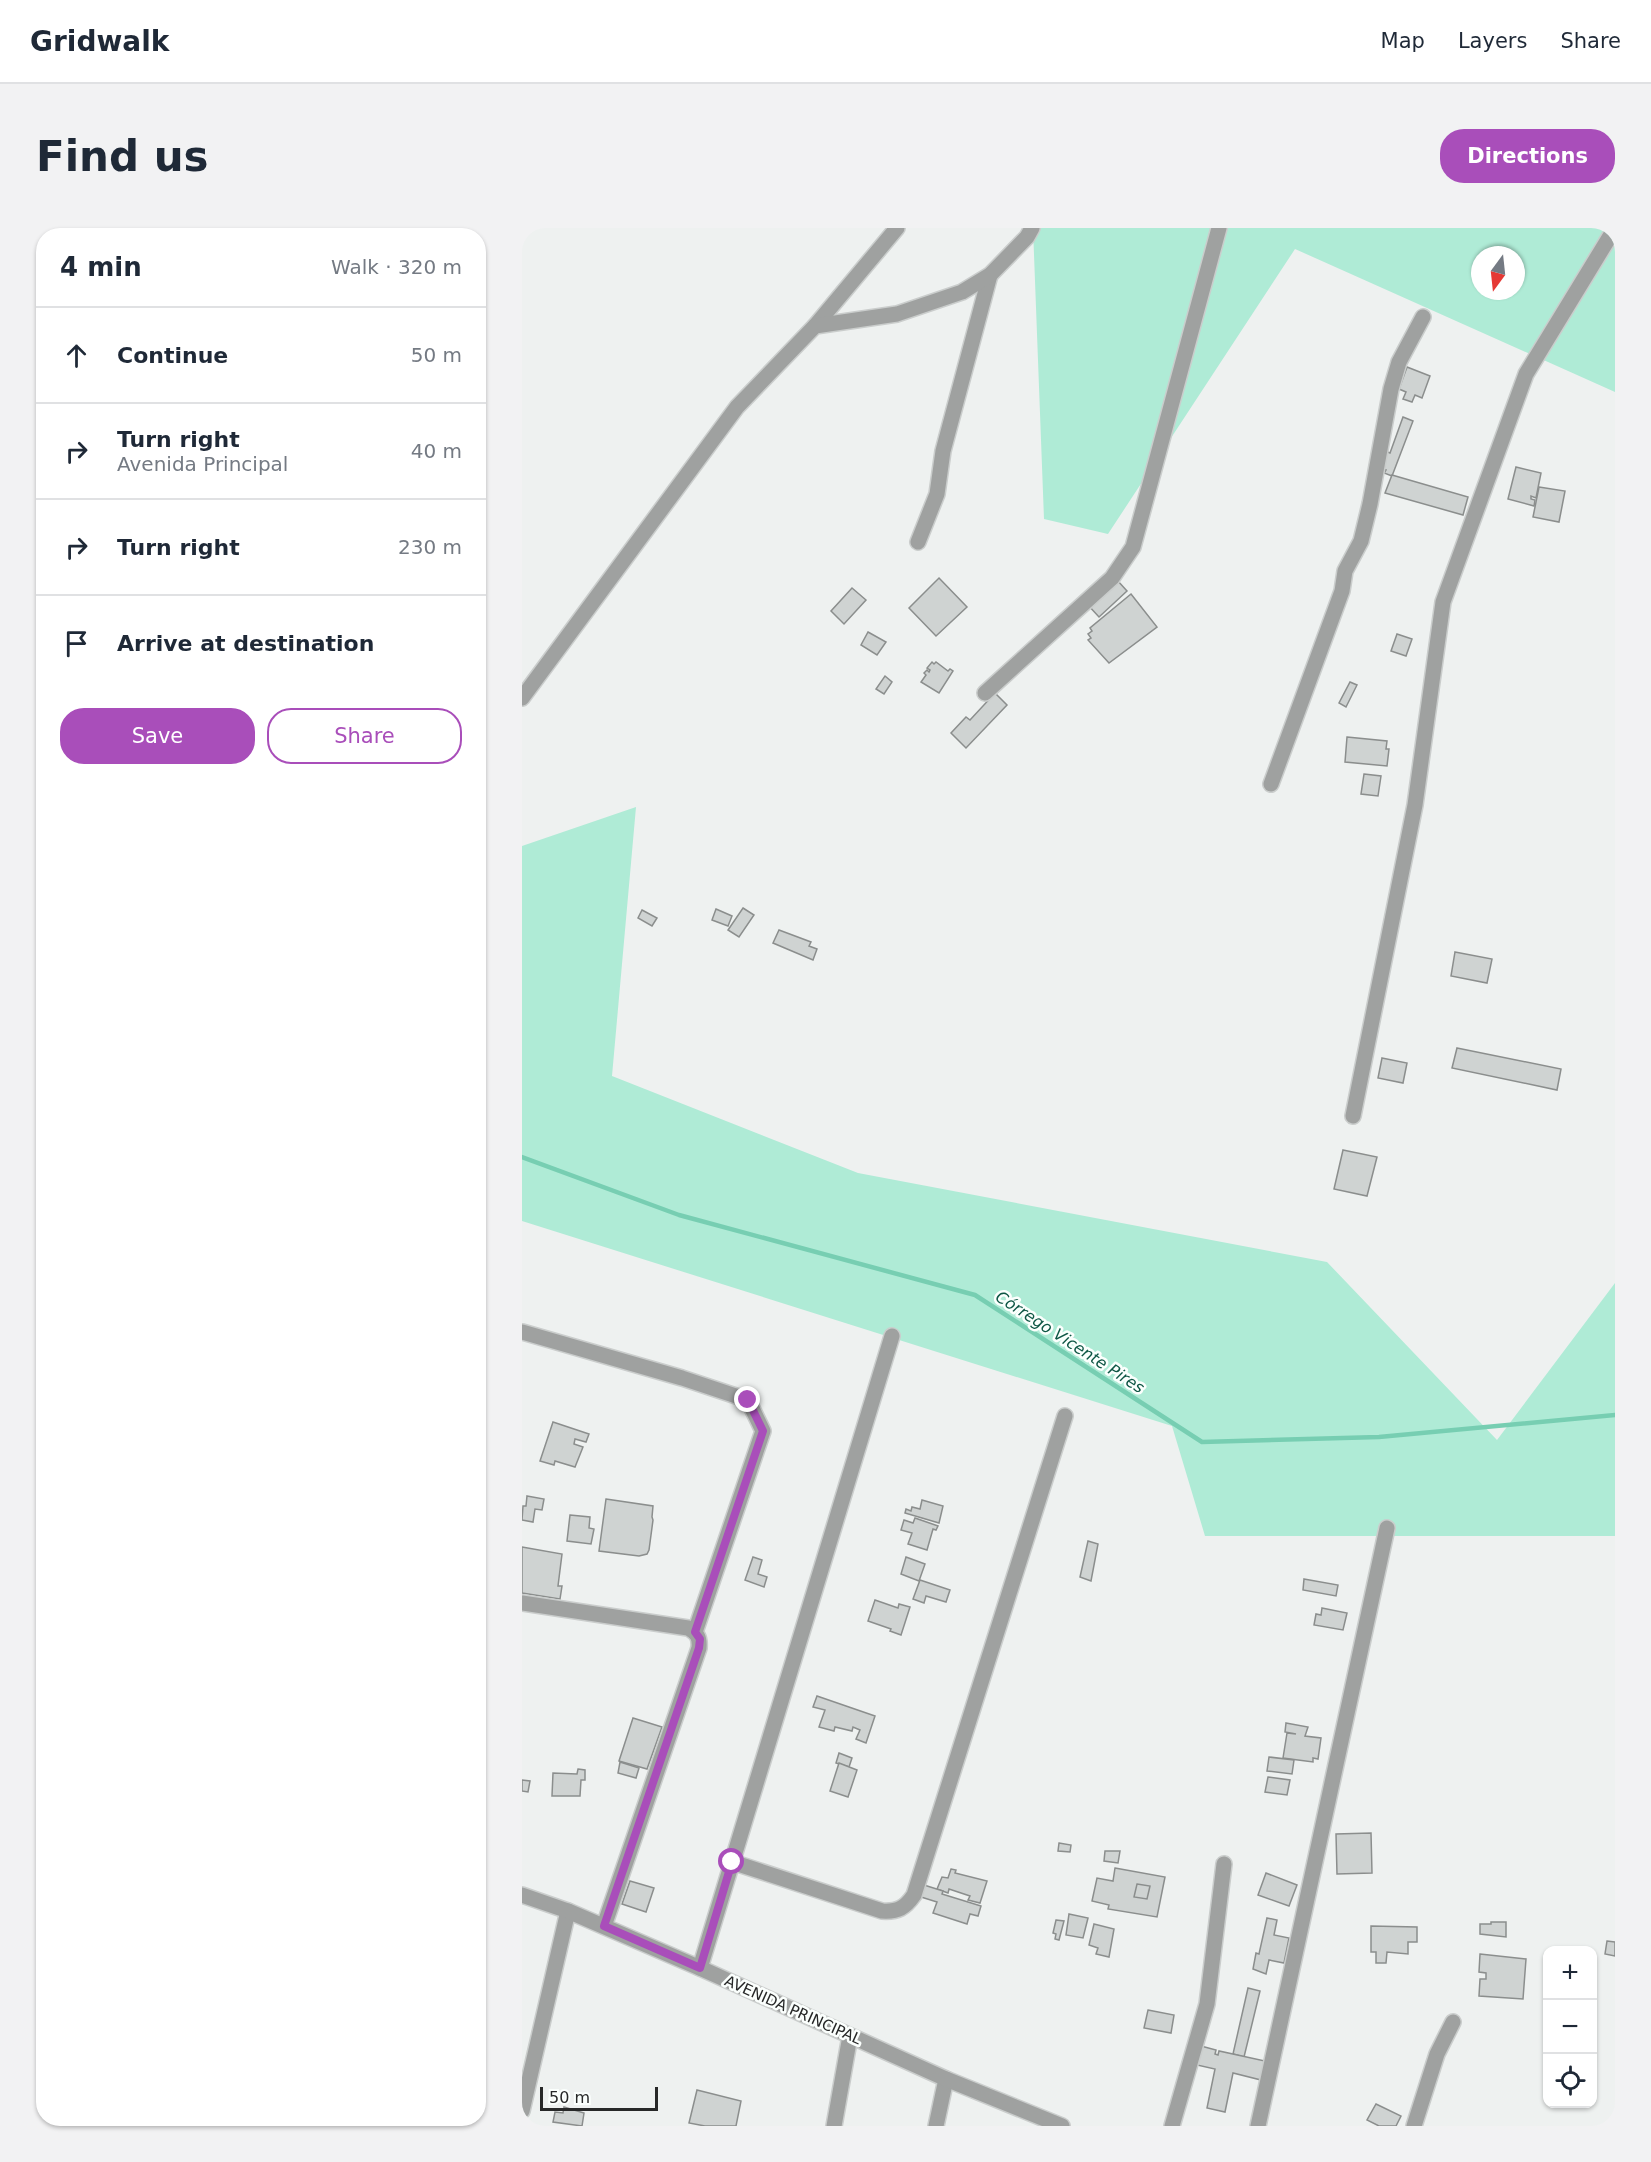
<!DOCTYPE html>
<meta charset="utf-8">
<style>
:root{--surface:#fff;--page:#f2f2f3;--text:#1f2937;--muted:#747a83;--line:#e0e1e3;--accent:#a94eba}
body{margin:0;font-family:"DejaVu Sans",sans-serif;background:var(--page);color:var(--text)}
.controls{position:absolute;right:18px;bottom:18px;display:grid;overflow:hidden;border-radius:12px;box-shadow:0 2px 4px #0004}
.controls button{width:54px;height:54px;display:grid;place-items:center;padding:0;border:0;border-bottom:2px solid var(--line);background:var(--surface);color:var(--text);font:30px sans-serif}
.compass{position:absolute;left:949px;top:18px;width:54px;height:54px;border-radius:50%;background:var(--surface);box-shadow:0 2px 4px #0004;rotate:195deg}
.scale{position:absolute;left:18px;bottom:15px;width:118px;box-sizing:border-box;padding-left:6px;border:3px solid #272828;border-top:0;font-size:16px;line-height:21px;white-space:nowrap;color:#272828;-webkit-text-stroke:4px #fbfffd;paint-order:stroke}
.stop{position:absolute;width:18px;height:18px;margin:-14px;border:4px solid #a94eba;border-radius:50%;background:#fff}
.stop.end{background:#a94eba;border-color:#fff;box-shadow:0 2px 6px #0008}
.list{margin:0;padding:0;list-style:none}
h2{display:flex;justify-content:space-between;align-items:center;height:78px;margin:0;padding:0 24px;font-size:26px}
h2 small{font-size:20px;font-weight:400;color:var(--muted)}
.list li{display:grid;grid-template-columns:39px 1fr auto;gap:18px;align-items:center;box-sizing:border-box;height:96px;padding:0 24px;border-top:2px solid var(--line)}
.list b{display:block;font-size:22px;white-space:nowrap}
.list p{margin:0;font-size:20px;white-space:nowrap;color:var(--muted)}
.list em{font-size:20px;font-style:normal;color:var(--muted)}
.actions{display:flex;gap:12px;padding:18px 24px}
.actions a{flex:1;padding:14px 0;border:2px solid var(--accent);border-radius:24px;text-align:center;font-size:21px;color:var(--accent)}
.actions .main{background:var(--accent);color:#fff}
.icon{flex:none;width:33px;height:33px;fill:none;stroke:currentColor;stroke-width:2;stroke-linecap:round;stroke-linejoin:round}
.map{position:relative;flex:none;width:1093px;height:1898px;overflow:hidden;border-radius:24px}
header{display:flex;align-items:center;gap:36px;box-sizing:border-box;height:84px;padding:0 30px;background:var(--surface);border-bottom:2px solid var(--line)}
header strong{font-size:28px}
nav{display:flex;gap:33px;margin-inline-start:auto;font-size:21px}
.intro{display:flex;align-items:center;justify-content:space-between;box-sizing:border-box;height:144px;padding:0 36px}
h1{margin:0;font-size:42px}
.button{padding:15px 27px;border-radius:24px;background:var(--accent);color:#fff;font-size:21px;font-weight:700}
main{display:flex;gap:36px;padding:0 36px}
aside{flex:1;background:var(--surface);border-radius:24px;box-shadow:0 2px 4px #0004}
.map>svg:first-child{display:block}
.green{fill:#afebd6;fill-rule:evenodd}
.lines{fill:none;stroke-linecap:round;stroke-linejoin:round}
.stream{stroke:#77ceb2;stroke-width:4.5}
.building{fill:#cfd3d2;stroke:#8b8e8d;stroke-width:1.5}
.minor-casing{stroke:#cacdcc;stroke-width:18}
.tertiary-casing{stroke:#cacdcc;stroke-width:18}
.minor{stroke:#9fa1a0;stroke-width:15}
.tertiary{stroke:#9fa1a0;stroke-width:15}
.route{stroke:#a94eba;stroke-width:8}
.labels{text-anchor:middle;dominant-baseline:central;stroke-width:5;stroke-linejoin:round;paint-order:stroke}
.street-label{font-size:15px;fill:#272828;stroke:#fbfffd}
.water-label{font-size:16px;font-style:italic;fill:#0d5644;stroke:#fbfffd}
</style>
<header>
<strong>Gridwalk</strong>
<nav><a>Map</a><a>Layers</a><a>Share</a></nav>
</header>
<div class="intro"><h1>Find us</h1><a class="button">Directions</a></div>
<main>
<aside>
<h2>4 min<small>Walk · 320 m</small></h2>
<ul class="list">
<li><svg class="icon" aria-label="ahead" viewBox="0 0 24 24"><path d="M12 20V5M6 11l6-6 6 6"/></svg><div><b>Continue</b></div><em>50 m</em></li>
<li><svg class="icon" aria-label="right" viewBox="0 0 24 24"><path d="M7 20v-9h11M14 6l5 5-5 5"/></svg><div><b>Turn right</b><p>Avenida Principal</p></div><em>40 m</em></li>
<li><svg class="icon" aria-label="right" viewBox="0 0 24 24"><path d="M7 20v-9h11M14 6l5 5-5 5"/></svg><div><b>Turn right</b></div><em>230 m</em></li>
<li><svg class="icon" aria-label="arrive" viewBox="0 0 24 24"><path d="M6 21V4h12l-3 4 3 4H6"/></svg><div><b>Arrive at destination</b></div></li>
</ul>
<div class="actions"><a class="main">Save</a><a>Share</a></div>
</aside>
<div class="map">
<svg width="1093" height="1898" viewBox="0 0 1093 1898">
<rect width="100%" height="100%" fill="#eef1f0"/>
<g class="green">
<path d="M511 0H1093V164L773 21 586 306 522 291ZM958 27H994V63H958Z"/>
<path d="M114 579 90 848 336 945 805 1034 975 1212 1093 1055V1308H683L650 1198 0 993V618Z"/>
</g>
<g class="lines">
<path class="stream" d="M0 929 157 987 453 1067 680 1214 857 1209 1093 1187"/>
</g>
<g class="building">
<path d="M885 139 908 148 900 170 893 167 890 174 881 171 884 164 877 161Z"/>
<path d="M881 189 891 193 870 248 862 245 864 242 857 240 863 223 868 225Z"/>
<path d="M994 239 1019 245 1014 270 1009 268V271L1013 272 1012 278 986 271Z"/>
<path d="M870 247 946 269 941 287 863 265Z"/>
<path d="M1017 259 1043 263 1037 294 1011 289Z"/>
<path d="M417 350 445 379 414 408 387 380Z"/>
<path d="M595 352 605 363 577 389 566 377Z"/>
<path d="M330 360 344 372 322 396 309 383Z"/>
<path d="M609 366 635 399 587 435 566 412 569 410 566 406 570 403 568 400Z"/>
<path d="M346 404 364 414 355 427 339 417Z"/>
<path d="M875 406 890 411 884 428 869 423Z"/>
<path d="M410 434 412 436 414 434 426 443 428 441 431 443 417 465 399 454 404 447 402 445 405 442 407 444 408 442 405 440Z"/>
<path d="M363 448 370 454 362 466 354 461Z"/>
<path d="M828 454 835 457 824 479 817 475Z"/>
<path d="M473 465 485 477 444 520 429 505 444 489 448 492Z"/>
<path d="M825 509 865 513 864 521H867L865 538 823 534Z"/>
<path d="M842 546 859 548 856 568 839 566Z"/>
<path d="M221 680 232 687 217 709 206 702Z"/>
<path d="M194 681 210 688 206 698 190 692Z"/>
<path d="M120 682 135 690 130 698 116 690Z"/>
<path d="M257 702 289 714 287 718 295 721 291 732 251 715Z"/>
<path d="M933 724 970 731 965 755 929 748Z"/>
<path d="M935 820 1039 841 1035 862 930 840Z"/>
<path d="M860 830 885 835 881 855 856 850Z"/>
<path d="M821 922 855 929 845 968 812 961Z"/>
<path d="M31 1194 67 1206 64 1214 53 1211 52 1216 61 1219 53 1239 33 1233 32 1237 18 1233Z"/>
<path d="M5 1268 22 1271 20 1282 13 1281 11 1294 0 1292 1 1278H4Z"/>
<path d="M84 1271 131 1278 130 1289 131 1292 127 1322 125 1326 117 1328 77 1323Z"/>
<path d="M400 1272 421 1278 417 1295 383 1285 384 1281 389 1283 390 1279 398 1281Z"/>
<path d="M48 1287 68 1289 67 1300 72 1301 69 1316 45 1313Z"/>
<path d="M393 1290 416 1298 414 1302 411 1301 405 1322 386 1316 390 1305 379 1302 382 1292 391 1295Z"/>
<path d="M566 1313 576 1316 569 1353 558 1349Z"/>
<path d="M0 1319 40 1326 36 1358H40L38 1371 0 1365Z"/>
<path d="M231 1329 240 1332 236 1346 245 1349 242 1359 223 1352Z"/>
<path d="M384 1329 403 1336 397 1353 379 1346Z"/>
<path d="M782 1351 816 1357 814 1368 781 1362Z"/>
<path d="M398 1352 428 1362 424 1374 404 1368 402 1375 391 1371Z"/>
<path d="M353 1372 376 1380 377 1376 388 1379 379 1407 368 1403 369 1401 346 1393Z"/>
<path d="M800 1380 825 1385 821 1402 792 1397 794 1386 799 1387Z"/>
<path d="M295 1468 353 1488 344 1515 334 1511 338 1502 331 1499 330 1503 313 1499 312 1503 297 1499 303 1482 291 1479Z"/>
<path d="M111 1490 140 1499 125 1541 97 1533Z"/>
<path d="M764 1495 786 1499 783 1508 799 1510 796 1531 791 1530V1534L761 1530 765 1505 774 1506 763 1504Z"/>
<path d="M317 1525 330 1530 327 1539 314 1535Z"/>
<path d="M747 1529 772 1532 770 1546 745 1543Z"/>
<path d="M98 1534 117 1540 114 1550 96 1545Z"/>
<path d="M317 1535 335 1542 326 1569 308 1563Z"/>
<path d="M56 1541 63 1542V1552H59L58 1568H30L31 1545 55 1546Z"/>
<path d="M746 1549 768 1552 765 1567 743 1564Z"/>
<path d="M0 1552 8 1553 6 1564 0 1563Z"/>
<path d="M849 1605 850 1645 815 1646 814 1606Z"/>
<path d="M537 1615 549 1617 548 1624 536 1623Z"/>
<path d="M583 1623H598L596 1635 582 1633Z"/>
<path d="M593 1640 643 1649 635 1689 586 1681 587 1677 570 1673 575 1650 591 1653Z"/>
<path d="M429 1641 434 1642 433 1645 465 1653 458 1675 446 1672 448 1668 427 1661 426 1665 415 1661 420 1649 426 1650Z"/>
<path d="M744 1645 775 1657 767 1678 736 1667Z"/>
<path d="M108 1653 132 1660 124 1684 100 1676Z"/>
<path d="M615 1656 628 1658 625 1671 612 1669Z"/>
<path d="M402 1657 421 1663 420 1666 459 1678 456 1688 448 1686 445 1696 411 1685 415 1674 399 1669Z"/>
<path d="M547 1686 566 1690 561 1710 544 1707Z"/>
<path d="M745 1690 755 1692 752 1707 767 1710 762 1735 747 1732 744 1746 731 1741 734 1725 737 1726Z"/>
<path d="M534 1692 542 1693 537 1712 533 1711 534 1706 531 1705Z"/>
<path d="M969 1694H984V1709L958 1706V1696H969Z"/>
<path d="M572 1696 592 1701 587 1729 574 1726 576 1720 567 1717Z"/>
<path d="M849 1698 895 1699V1714H886V1726L865 1724 864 1735H854V1724H849Z"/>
<path d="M1085 1713 1093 1714V1728L1083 1726Z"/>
<path d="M958 1726 1004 1731 1001 1771 957 1768 958 1751H964V1745L957 1744Z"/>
<path d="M726 1760 738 1763 722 1829 711 1826Z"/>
<path d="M626 1782 652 1787 649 1805 622 1800Z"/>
<path d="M679 1818 694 1822 693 1826 696 1827 697 1823 743 1833 739 1852 711 1845 703 1884 685 1880 693 1841 675 1837Z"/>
<path d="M175 1862 219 1873 214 1898H183L167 1895Z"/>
<path d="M854 1876 879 1888 874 1898H857L845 1892Z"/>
<path d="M42 1879 62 1885 60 1898 31 1894 33 1884 41 1885Z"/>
</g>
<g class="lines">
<g class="minor-casing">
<g id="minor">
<path d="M293 98 375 0"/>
<path d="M396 314 415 266 421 223 468 47"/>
<path d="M463 465 590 350 611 319 697 0"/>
<path d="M0 470 215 179 293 98 375 86 440 64 468 47 505 9 510 0"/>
<path d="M749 556 820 363 823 343 839 313 848 276 869 161 877 134 901 89"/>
<path d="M831 888 893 577 921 374 1004 146 1093 0"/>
<path d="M0 1104 160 1150 226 1172 241 1203 173 1404"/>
<path d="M0 1375 166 1400C175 1405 178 1409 177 1420L82 1698"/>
<path d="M210 1634 360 1683C376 1684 383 1680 392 1667L543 1188"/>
<path d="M178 1740 370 1108"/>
<path d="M0 1883 46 1683"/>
<path d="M312 1898 328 1808"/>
<path d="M414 1898 424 1851"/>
<path d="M650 1898 685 1776 702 1636"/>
<path d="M736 1898 865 1300"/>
<path d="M892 1898 915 1826 931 1794"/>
</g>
</g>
<g class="tertiary-casing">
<path id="tertiary" d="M0 1667 46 1683 178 1740 424 1851 540 1898"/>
</g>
<use href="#minor" class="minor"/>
<use href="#tertiary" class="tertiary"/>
</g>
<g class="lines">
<path class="route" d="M210 1634 178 1740 82 1698 177 1420 178 1411 173 1404 241 1203 226 1172"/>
</g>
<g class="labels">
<g class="street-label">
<text transform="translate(271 1782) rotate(24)">AVENIDA PRINCIPAL</text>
</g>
<g class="water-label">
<text transform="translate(548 1114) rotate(33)">Córrego Vicente Pires</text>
</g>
</g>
</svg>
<div class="controls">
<button>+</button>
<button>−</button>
<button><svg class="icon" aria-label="locate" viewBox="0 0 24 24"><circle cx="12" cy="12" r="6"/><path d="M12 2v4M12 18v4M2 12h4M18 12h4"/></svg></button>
</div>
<svg class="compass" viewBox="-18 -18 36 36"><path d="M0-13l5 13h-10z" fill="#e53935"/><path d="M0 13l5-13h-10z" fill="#747a83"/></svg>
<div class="scale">50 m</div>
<div class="stop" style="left:210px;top:1634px"></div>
<div class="stop end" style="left:226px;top:1172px"></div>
</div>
</main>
